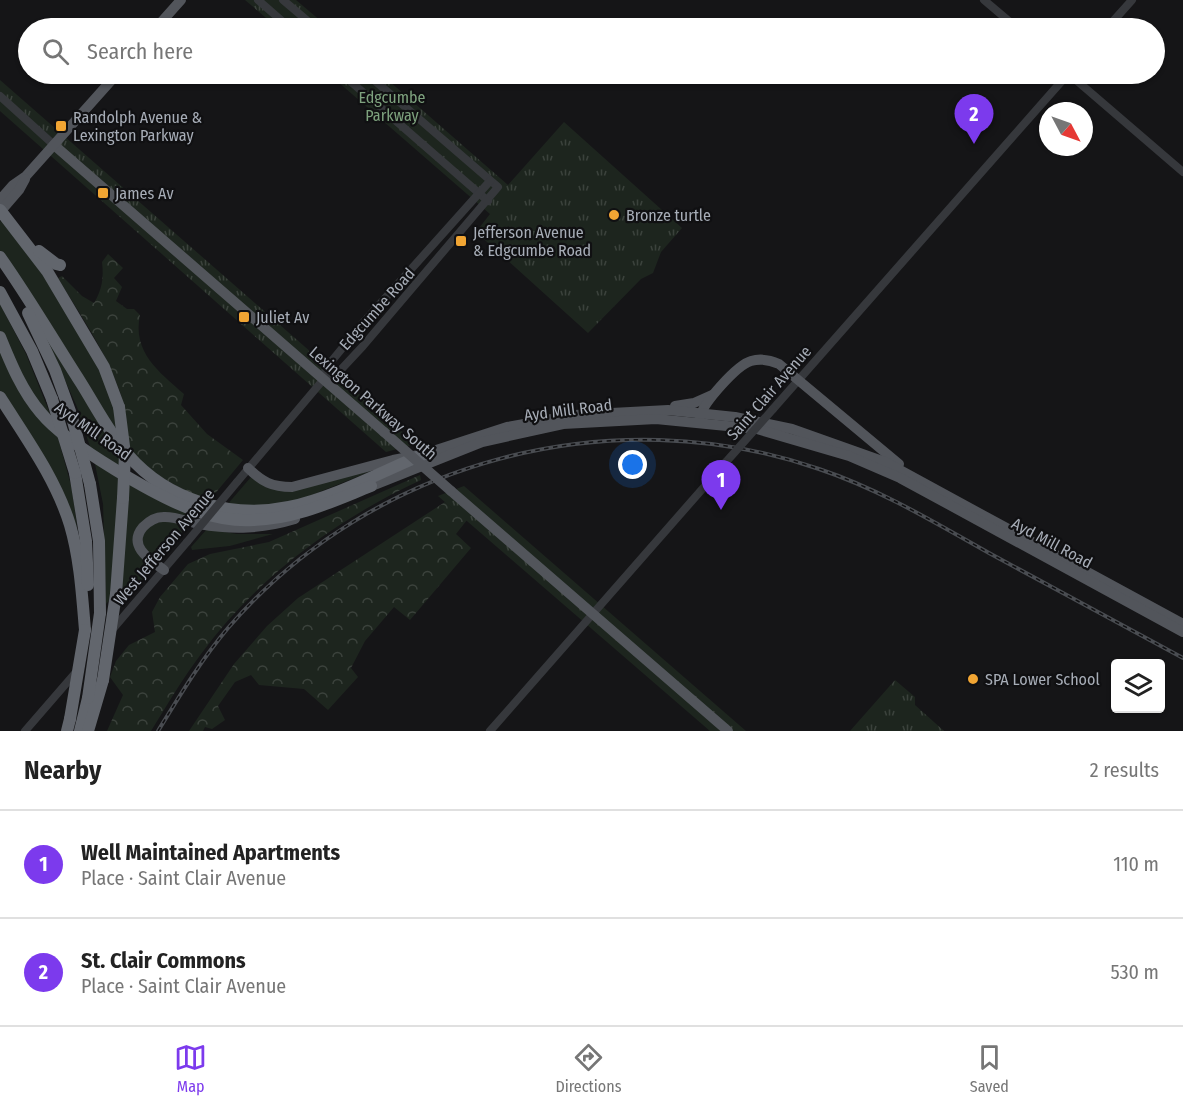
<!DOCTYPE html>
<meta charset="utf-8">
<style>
:root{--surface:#fff;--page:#f6f6f6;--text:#222;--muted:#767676;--line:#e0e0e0;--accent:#7c3aed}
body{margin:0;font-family:"Fira Sans Condensed",sans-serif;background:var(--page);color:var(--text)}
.controls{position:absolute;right:18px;bottom:18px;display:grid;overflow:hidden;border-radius:6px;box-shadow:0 2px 4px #0004}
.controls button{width:54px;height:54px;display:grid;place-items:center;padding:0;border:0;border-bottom:2px solid var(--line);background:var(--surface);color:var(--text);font:30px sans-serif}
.compass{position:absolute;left:1039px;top:102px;width:54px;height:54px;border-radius:50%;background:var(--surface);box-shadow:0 2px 4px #0004;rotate:131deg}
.you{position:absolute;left:633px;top:465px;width:21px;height:21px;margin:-15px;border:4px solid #fff;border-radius:50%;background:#1a73e8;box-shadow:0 0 0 9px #1a73e833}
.badge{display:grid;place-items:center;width:39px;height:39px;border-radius:50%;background:var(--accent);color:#fff;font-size:20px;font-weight:700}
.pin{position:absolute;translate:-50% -50px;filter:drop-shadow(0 2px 3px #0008)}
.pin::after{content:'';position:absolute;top:32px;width:21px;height:18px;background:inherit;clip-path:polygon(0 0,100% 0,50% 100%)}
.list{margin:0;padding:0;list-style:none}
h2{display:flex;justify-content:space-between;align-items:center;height:78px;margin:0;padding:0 24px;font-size:26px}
h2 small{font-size:20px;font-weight:400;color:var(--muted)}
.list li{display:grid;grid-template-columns:39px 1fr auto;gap:18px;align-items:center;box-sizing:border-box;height:108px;padding:0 24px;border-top:2px solid var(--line)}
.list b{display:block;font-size:22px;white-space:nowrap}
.list p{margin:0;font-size:20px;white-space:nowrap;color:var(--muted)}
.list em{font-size:20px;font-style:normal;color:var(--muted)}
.icon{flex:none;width:33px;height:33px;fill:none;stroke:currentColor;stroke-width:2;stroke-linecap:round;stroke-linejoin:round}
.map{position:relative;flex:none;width:1183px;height:731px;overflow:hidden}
.search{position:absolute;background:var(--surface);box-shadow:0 2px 4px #0004;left:18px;right:18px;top:18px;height:66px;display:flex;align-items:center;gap:15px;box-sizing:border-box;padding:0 21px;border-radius:33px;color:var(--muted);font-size:22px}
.sheet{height:294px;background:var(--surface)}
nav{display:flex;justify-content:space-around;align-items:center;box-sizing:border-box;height:84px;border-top:2px solid var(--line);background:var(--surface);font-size:16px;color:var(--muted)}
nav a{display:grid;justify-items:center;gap:3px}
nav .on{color:var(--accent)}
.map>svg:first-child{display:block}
.grass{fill:#1d251e}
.forest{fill:url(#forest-crowns)}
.park{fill:url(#park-tufts)}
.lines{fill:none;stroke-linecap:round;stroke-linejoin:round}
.minor{stroke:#36383c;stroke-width:8}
.major{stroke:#52555b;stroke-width:10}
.highway{stroke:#62666d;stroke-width:12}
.rail-casing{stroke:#494c51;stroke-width:4}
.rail{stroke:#101012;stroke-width:1.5;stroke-dasharray:4.5;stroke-linecap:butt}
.minor-bridge{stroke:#36383c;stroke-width:8}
.major-bridge{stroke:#52555b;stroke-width:10}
.highway-bridge{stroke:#62666d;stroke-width:12}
.poi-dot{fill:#f1a533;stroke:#101012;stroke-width:2}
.labels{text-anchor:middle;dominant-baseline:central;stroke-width:4.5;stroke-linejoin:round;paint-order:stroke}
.park-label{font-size:16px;fill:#7ea27e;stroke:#101012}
.poi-label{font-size:16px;fill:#a7adb7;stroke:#101012;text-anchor:start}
.street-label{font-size:16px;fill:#a7adb7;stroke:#101012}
</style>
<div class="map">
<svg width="1183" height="731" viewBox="0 0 1183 731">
<defs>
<pattern id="forest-crowns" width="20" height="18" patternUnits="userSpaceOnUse" patternTransform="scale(1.5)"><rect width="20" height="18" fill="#1d251e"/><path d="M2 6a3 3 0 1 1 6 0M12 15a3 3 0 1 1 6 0" fill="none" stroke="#3b423c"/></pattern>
<pattern id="park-tufts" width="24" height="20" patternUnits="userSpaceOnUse" patternTransform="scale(1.5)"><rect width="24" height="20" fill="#1d251e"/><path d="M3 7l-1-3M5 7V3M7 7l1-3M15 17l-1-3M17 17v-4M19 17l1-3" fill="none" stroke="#3b423c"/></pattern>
</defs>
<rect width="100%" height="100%" fill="#151517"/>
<g class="grass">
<path d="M2 219C40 267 99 347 114 405 117 417 118 430 120 442L0 252V222Z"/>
<path d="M0 304 26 354 55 426 44 415 0 333Z"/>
<path d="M36 316 120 449V469L92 453 77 407Z"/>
<path d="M0 345 57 434 72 489 79 541 52 474 0 391Z"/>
<path d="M94 459 120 474 113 596 106 604 103 504Z"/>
<path d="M389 464 287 505 226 506 251 477 268 488Z"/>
<path d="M129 479 198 514 193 521 172 515 135 532 153 567 120 608Z"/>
<path d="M164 521 189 525 158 559 146 554 140 536 153 524Z"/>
<path d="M207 529 237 534H273L230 546 192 550 191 547Z"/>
</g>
<g class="forest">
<path d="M108 254 123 268 114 278 122 287 116 301 127 309H134L140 315C132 352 159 372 184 394L181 405 207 434 243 460 208 502C189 493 138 468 130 449 123 433 126 412 121 395 107 353 81 316 58 278L62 276 82 296 94 303C102 290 104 278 102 262Z"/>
<path d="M420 475 421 480C335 520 258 577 201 654 183 678 167 705 151 731H107L123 695 110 677 116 661 129 645 155 632 152 612 160 597 188 564 210 554 269 542Z"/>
<path d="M445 502 467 520 456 534 471 548 410 620 394 607 365 641 351 668 358 677 328 710 304 689 259 685 251 675 235 682 218 706 225 720 212 729 205 727 203 731H189L234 664 267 626 298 598Z"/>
</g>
<g class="park">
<path d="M245 0H296L329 28H278Z"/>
<path d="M329 74H381L508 185 564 122 682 228 661 252 653 273 641 279 588 333 476 232 490 214Z"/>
<path d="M0 80 416 444 386 452 0 111Z"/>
<path d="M464 486 746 731H710L438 496Z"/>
<path d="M895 680 915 697V705L944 731H850Z"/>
</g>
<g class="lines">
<g class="minor">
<path d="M258 0 290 28"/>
<path d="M283 0 316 28"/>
<path d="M984 0 1017 28"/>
<path d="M1107 28 1132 0"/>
<path d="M342 74 488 201"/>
<path d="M1069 74 1183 172"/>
<path d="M0 96 54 145"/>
<path d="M323 380 335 376 363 346 498 187 367 74"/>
<path d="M773 409 1068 74"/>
<path d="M237 482 323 380 326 368 362 324 490 181"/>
<path d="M112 630 187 542"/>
<path d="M25 731 77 671"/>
<path d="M490 731 726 462"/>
</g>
<g class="major">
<path d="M156 28 181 0"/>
<path d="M54 145 384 432"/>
<path d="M0 200 13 185 26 176 117 74"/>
<path d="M0 212 19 190 25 179"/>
<path d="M675 406 694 403 712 395"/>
<path d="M700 417C703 403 737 365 751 361 761 358 770 360 779 364L899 464"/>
<path d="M248 468C262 482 272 487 292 487L393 460 424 454 507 427 574 415 668 410 735 417 792 429 885 462 1183 624"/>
<path d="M364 489 482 442 563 424 656 419 757 429 849 456 900 478 1183 632"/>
<path d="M451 491 728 731"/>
<path d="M164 570C150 560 127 546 143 527 148 522 155 517 163 517 175 516 188 522 199 524 233 530 262 529 295 519"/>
</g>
<g class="highway">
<path d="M0 210 47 271 104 367 119 407"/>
<path d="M39 251 56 264 60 265"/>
<path d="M0 257C29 298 54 341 81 383 96 407 110 434 128 455 168 501 231 519 289 507 335 497 381 472 424 454"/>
<path d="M0 292 32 351 52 399"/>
<path d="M28 313 55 370 71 414"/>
<path d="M0 337C11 364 22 391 41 413 67 445 160 499 199 512 217 518 235 521 253 520 296 519 333 501 371 486"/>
<path d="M0 397C26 438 56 479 70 525 80 559 82 595 85 630"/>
<path d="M75 473 86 541 88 585"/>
<path d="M90 484 99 541 100 613"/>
<path d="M116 594 123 498"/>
<path d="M67 731 70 719"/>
<path d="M80 731 88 698"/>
<path d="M88 731 103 680"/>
</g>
<g class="rail-casing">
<path id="rail" d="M158 731C180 695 201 660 228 628 372 461 611 397 819 469 879 489 934 522 989 553 1054 588 1118 623 1183 658"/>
</g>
<use href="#rail" class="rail"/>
<g class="minor-bridge">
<path d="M726 462 773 409"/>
<path d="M187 542 237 482"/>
</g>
<path class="major-bridge" d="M384 432 451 491"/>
<g class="highway-bridge">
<path d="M52 399 75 473"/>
<path d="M119 407 125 454 123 498"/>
<path d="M71 414 90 484"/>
<path d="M103 680 116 594"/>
<path d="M88 698 100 613"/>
<path d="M70 719 85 630"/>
</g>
</g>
<g class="poi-dot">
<rect x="55" y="120" width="12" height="12" rx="3"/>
<rect x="97" y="187" width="12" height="12" rx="3"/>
<circle cx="614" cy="215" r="6"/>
<rect x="455" y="235" width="12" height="12" rx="3"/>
<rect x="238" y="311" width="12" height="12" rx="3"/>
<circle cx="973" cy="679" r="6"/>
</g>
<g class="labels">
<g class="park-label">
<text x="392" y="97">Edgcumbe<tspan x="392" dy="18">Parkway</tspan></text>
</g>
<g class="poi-label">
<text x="73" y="117">Randolph Avenue &amp;<tspan x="73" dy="18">Lexington Parkway</tspan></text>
<text x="115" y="193">James Av</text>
<text x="626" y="215">Bronze turtle</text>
<text x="473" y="232">Jefferson Avenue<tspan x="473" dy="18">&amp; Edgcumbe Road</tspan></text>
<text x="256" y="317">Juliet Av</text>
<text x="985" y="679">SPA Lower School</text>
</g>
<g class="street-label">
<text transform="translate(377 309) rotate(-48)">Edgcumbe Road</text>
<text transform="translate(769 393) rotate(-49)">Saint Clair Avenue</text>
<text transform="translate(373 403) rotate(41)">Lexington Parkway South</text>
<text transform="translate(568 410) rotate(-7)">Ayd Mill Road</text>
<text transform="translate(93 431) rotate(35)">Ayd Mill Road</text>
<text transform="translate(1052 543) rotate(28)">Ayd Mill Road</text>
<text transform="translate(164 547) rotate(-50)">West Jefferson Avenue</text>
</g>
</g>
</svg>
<div class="controls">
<button><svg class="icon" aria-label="layers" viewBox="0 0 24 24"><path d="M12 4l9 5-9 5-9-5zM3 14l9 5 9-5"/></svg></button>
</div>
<svg class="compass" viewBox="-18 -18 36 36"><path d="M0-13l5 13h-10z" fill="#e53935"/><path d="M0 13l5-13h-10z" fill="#767676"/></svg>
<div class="you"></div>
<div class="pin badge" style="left:721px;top:510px">1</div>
<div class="pin badge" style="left:974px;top:144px">2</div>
<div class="search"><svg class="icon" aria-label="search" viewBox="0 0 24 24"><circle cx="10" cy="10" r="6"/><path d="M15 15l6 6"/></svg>Search here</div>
</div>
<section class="sheet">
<h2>Nearby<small>2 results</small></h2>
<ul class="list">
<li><span class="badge">1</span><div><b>Well Maintained Apartments</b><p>Place · Saint Clair Avenue</p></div><em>110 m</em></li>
<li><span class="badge">2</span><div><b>St. Clair Commons</b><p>Place · Saint Clair Avenue</p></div><em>530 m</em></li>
</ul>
</section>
<nav>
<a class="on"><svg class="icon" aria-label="map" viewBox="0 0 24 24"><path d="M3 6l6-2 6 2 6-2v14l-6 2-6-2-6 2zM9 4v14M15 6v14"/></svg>Map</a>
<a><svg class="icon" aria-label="directions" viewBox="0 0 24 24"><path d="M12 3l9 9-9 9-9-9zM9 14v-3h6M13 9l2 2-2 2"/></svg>Directions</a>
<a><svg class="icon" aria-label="saved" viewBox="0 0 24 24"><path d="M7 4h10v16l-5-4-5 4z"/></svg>Saved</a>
</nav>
